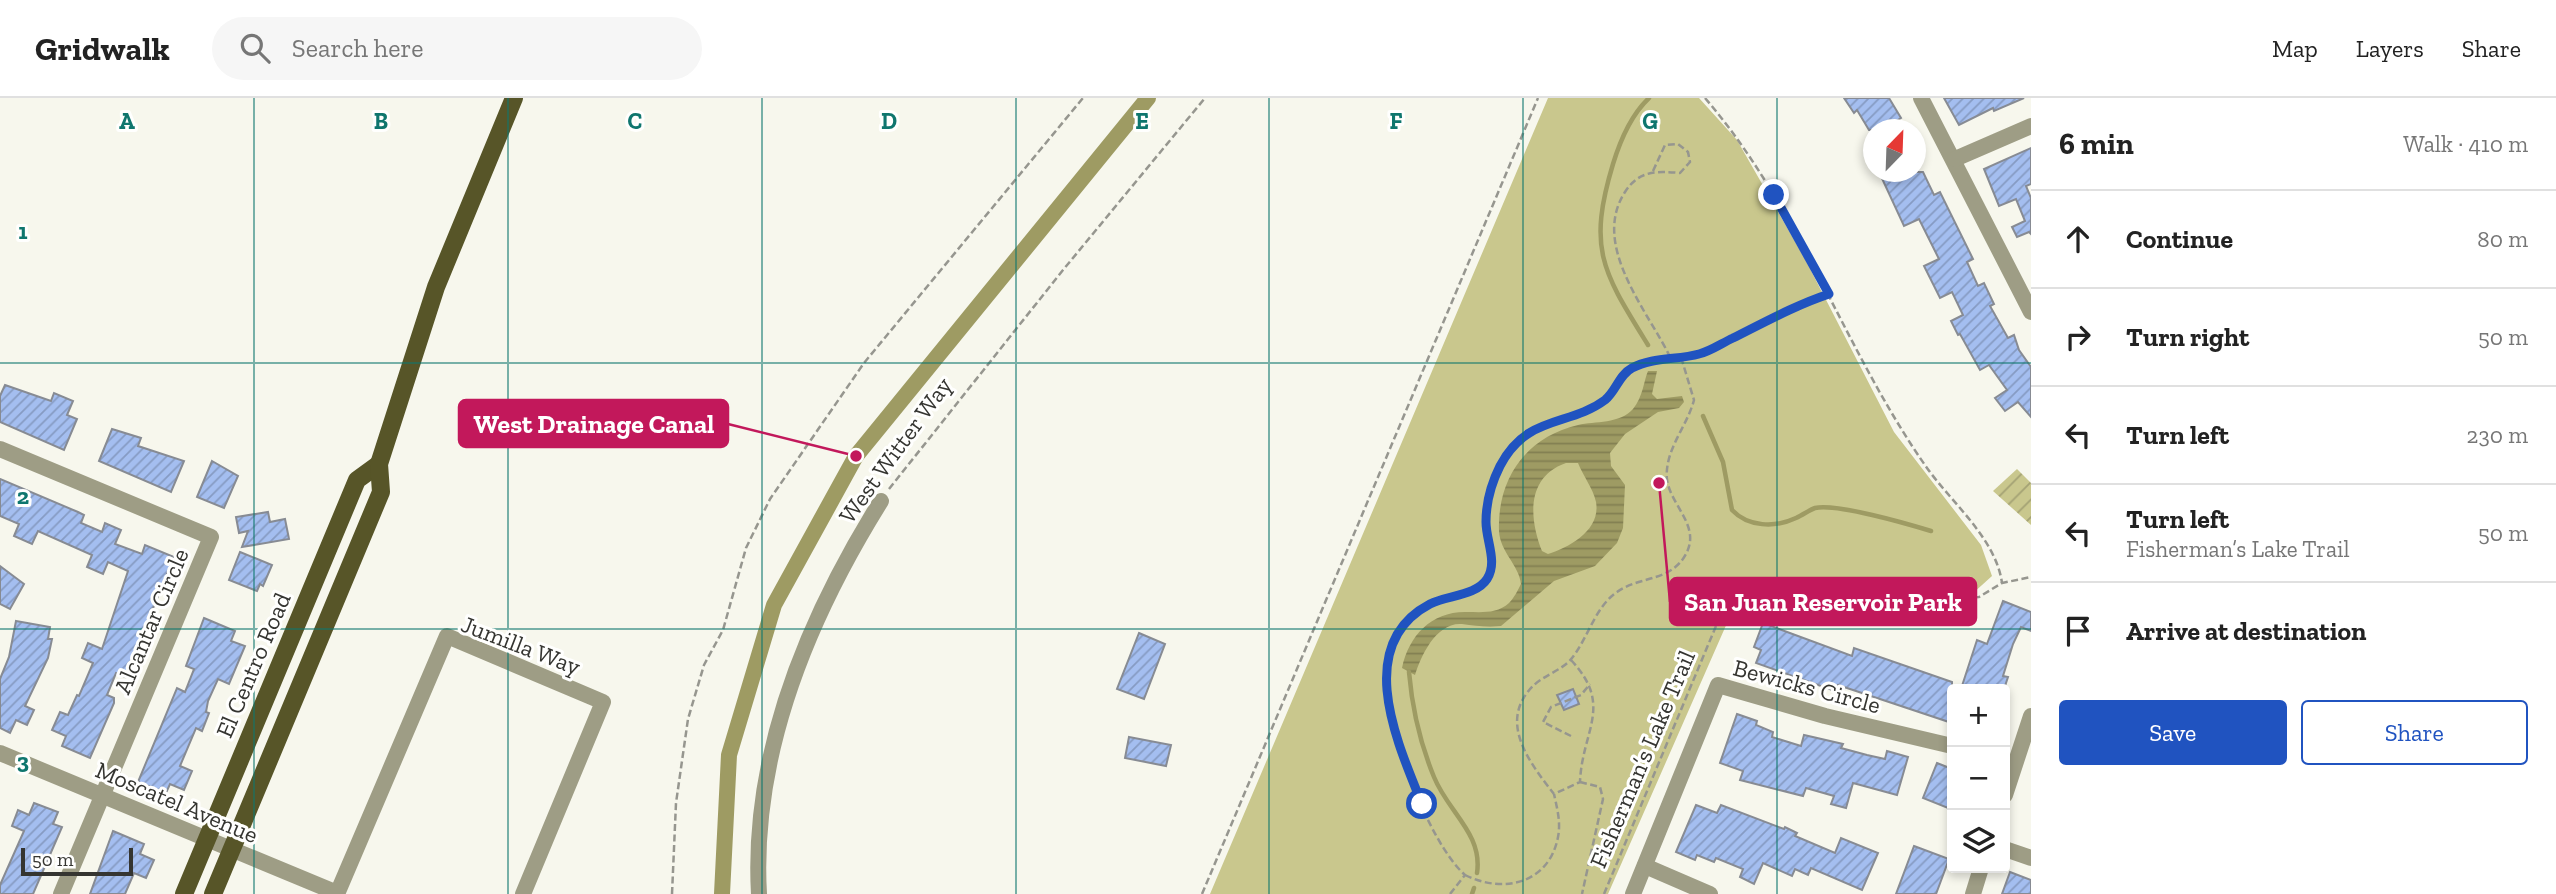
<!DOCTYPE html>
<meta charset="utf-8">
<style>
:root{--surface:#fff;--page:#f6f6f6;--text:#222;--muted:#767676;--line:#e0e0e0;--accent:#2053c0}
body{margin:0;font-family:"Zilla Slab",serif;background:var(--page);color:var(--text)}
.controls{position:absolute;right:21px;bottom:21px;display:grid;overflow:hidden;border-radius:7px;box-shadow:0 4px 10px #0003}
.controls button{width:63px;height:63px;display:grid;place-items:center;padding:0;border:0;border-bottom:2px solid var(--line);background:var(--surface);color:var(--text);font:35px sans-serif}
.compass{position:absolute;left:1863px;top:21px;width:63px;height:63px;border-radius:50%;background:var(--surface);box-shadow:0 4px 10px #0003;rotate:23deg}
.scale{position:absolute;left:21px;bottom:18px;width:112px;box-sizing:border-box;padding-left:7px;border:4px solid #353531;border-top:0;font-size:19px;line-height:24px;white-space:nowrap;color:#353531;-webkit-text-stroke:5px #fffffe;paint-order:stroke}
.stop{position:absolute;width:21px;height:21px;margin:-16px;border:5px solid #2053c0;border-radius:50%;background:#fff}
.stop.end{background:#2053c0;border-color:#fff;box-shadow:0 2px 7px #0008}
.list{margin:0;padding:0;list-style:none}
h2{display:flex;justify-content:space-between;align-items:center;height:91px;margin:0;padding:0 28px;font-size:30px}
h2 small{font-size:23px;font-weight:400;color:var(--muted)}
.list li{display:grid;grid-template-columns:46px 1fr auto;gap:21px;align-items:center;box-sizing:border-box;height:98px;padding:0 28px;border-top:2px solid var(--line)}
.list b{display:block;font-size:26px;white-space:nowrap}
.list p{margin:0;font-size:23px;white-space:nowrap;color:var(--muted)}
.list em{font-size:23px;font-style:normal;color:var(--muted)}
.actions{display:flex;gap:14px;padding:21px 28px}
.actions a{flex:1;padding:16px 0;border:2px solid var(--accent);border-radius:7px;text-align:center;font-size:24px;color:var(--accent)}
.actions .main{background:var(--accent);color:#fff}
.icon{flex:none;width:38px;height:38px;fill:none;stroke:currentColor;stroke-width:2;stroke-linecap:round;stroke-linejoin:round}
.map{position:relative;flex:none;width:2031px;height:796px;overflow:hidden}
header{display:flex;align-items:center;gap:42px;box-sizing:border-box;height:98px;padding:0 35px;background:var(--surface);border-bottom:2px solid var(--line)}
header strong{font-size:33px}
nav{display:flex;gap:38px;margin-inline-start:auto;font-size:24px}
.search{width:490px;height:63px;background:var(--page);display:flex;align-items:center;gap:18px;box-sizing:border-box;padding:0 24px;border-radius:38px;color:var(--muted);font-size:26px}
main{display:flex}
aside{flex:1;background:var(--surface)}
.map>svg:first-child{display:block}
.park{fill:#c9c78d}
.garden{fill:url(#garden-furrows)}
.water{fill:url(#water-rules);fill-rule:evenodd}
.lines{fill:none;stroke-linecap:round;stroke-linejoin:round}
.stream{stroke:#9e9b63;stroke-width:4.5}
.canal{stroke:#9e9b63;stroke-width:16}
.building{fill:url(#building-hatch);stroke:#878b93;stroke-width:2}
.path{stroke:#96968f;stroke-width:2.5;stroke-dasharray:7 3.5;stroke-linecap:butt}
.minor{stroke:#9e9d85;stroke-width:16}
.major{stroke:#575528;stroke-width:18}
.route{stroke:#2053c0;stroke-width:9}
.grid{fill:none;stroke:#0f766e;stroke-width:2;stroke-opacity:0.55}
.labels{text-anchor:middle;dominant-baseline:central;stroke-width:6;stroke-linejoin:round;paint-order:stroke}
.street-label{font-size:24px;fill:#353531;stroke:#fffffe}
.grid-label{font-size:23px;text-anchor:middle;font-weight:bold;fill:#0f766e;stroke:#fffffe;stroke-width:6;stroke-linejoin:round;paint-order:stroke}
.leader{fill:none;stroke:#c2185b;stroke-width:2.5}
.callout-dot{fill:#c2185b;stroke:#fffffe;stroke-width:2.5}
.callout{fill:#c2185b;stroke:#c2185b;stroke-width:2.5}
.callout-label{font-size:26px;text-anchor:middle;font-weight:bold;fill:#fff}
</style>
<header>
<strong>Gridwalk</strong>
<div class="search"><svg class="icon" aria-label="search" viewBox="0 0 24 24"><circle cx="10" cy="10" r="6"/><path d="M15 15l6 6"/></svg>Search here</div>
<nav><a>Map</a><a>Layers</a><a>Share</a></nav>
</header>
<main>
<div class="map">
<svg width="2031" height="796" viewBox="0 0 2031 796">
<defs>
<pattern id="garden-furrows" width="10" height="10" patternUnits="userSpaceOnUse" patternTransform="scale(1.75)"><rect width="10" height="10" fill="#c9c78d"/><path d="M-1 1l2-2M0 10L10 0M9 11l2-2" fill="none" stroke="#a4a274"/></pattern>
<pattern id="water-rules" width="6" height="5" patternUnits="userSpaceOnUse" patternTransform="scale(1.75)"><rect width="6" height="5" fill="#9e9b63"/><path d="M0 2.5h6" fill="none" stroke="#827f52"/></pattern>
<pattern id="building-hatch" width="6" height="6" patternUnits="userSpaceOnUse" patternTransform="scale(1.75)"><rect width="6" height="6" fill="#a4bef0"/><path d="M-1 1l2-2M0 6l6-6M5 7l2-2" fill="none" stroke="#869bc3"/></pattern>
</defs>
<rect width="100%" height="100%" fill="#f7f7ed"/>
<path class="park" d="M1548 0H1699L1737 42 1805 161 1894 334 1981 447 1992 478 1961 506 1731 516 1608 796H1210Z"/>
<path class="garden" d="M2017 371 2031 385V427L1993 393Z"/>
<path class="water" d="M1648 273H1657L1652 296 1657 301 1682 298 1684 304 1679 310 1658 314 1625 336 1610 355 1611 368 1625 387 1623 430 1617 445 1595 468 1554 483 1501 528C1487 529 1475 528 1462 526 1436 524 1421 558 1415 577L1402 570C1409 537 1432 513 1467 514 1482 514 1497 516 1509 505 1514 500 1518 492 1521 486 1519 467 1500 454 1499 433 1497 381 1526 339 1578 327 1595 323 1620 326 1633 311 1643 299 1644 282 1648 273ZM1566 365H1578C1583 378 1593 390 1596 404 1601 432 1570 449 1548 456L1542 453C1529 420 1526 379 1566 365Z"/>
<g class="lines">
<g class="stream">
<path d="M1648 247C1603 174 1587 152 1613 66 1620 43 1632 16 1649 0"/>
<path d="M1703 318 1723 364 1732 412C1748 429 1775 430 1796 420 1803 417 1809 412 1815 410 1836 405 1908 426 1931 433"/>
<path d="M1409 574C1412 609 1420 645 1434 679 1448 714 1483 736 1477 775"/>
<path d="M1472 796 1474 790"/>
</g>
<path class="canal" d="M722 796 729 657 774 507 856 358 1148 0"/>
</g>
<g class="building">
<path d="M1844 0H1889L1901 20 1882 32H1869L1857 12 1854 15Z"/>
<path d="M1944 0H2024L1994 13 1993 10 1959 27Z"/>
<path d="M2031 50V86L2026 88 2031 100V136L2029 134 2017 139 2012 129 2025 123 2016 101 1999 108 1984 71Z"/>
<path d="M1879 74H1923L1934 97 1940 94 1973 161 1967 164 1978 188 1984 185 1994 206 1990 208 2008 240 2014 237 2019 252 2031 269V319L2018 304 2005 313 1995 300 2007 292 1989 267 1980 272 1960 236 1958 237 1951 223 1963 217 1952 194 1940 200 1924 168 1939 161 1919 121 1904 128Z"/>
<path d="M5 287 51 303 54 295 73 303 67 317 77 321 64 352 0 324V298Z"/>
<path d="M112 331 141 340 138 348 184 363 171 394 99 363Z"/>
<path d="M212 363 238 378 224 410 197 399Z"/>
<path d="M0 381 78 414 84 417 81 425 102 434 105 425 121 432 115 446 142 456 145 447 174 459 125 579 116 575 107 597 114 600V605L90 660 62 648 66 638 52 632 60 614 68 617 77 597 79 598 93 565 82 560 88 545 102 551 128 473 108 464 103 476 87 469 92 457 38 433 32 446 14 438 19 426 0 418Z"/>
<path d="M268 414 270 424 285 421 289 441 242 449 248 433 239 435 236 419Z"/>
<path d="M240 454 272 467 263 488 260 486 257 493 229 482Z"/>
<path d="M0 468 24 486 10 511 0 506Z"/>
<path d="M2003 503 2031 514V533L2021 529 2013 546 2003 578 2008 579 2004 591H1961L1977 542 1987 546Z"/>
<path d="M204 520 235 533 231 543 245 548 229 586 218 581 208 603 206 614 209 615 202 633 196 630 180 668 192 673 184 692 170 686 166 695 138 684 177 590 185 594 194 571 186 568Z"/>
<path d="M16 523 50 529 48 541H52L48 560 25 608 34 612 27 627 16 622 10 635 0 630V581L9 559Z"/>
<path d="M1763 525 1852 558 1854 550 1952 584V625L1838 587 1835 593 1756 565 1761 552 1754 549Z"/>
<path d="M1139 535 1165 546 1144 601 1117 591Z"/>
<path d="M1573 591 1579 606 1564 612 1557 597Z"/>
<path d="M1737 616 1757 623 1756 627 1773 634 1772 639 1801 648 1804 637 1843 646 1841 650 1867 657 1885 661 1887 653 1908 659 1897 697 1853 685 1846 710 1831 706 1834 698 1806 690 1803 698 1740 682 1743 673 1720 665Z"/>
<path d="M1129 639 1171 647 1166 668 1125 660Z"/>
<path d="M1937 665 1952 671V699L1948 710 1923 700Z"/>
<path d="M34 705 58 714 53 726 62 729 33 796H0V787L24 733 12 728 18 712 29 717Z"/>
<path d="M1696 707 1717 715 1721 707 1784 731 1785 729 1797 735 1795 738 1835 755 1841 740 1878 755 1862 792 1811 770 1808 777 1795 771 1792 778 1763 765 1754 786 1740 779 1743 771 1716 760 1714 764 1697 757 1695 762 1676 754Z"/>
<path d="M113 733 144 746 140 756 154 762 146 780 134 775 125 796H90Z"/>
<path d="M1914 748 1949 761 1936 796H1896Z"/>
<path d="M2010 774 2031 782V796H2002Z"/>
</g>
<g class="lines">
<g class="path">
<path d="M1705 0C1800 110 1844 252 1927 370 1952 405 1996 441 2002 485"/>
<path d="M1653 73 1665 47 1678 46 1688 54 1690 64 1680 75C1657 73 1639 72 1625 94 1590 148 1649 214 1671 261"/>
<path d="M889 391 1063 172 1205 0"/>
<path d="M1571 562C1614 608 1582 632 1580 684L1554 696C1530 665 1497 624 1533 588 1544 577 1563 572 1572 560 1588 540 1595 509 1617 494 1639 478 1671 484 1686 456 1701 428 1671 408 1667 382 1664 352 1687 329 1694 302L1681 259"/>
<path d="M1571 638 1543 624 1551 609 1581 597 1590 586"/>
<path d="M1580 684 1600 689 1603 701 1582 796"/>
<path d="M1465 777C1503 796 1549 786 1558 739 1561 724 1557 710 1554 696"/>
<path d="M672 796 676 705 688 621 704 567 723 532 746 450 770 401 864 265 1083 0"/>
<path d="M1202 796 1538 0"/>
<path d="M1450 796 1465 777C1427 743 1384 624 1386 573 1387 554 1396 534 1409 521 1430 500 1471 501 1485 485 1500 467 1486 444 1486 424 1486 404 1491 385 1500 368 1524 323 1563 327 1601 305 1615 296 1618 277 1632 270 1652 259 1678 262 1700 256 1711 253 1722 245 1733 240 1765 224 1796 207 1829 196"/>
<path d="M1604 796 1716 528 1727 512 1979 499 2002 485 2031 479"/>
</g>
<g class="minor">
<path d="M1921 0 2031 214"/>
<path d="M1955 61 2031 28"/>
<path d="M0 351 211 439 61 796"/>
<path d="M0 655 337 795"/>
<path d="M2005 697 2031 618"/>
<path d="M2005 751 2031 760"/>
<path d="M1645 768 1710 796"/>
<path d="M337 796 447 538 603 604 523 796"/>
<path d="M759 796C751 656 808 520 881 403"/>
<path d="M1633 796 1718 587 1825 618 1952 648"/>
<path d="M1973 796 1981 770"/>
</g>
<g class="major">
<path d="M184 796 357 382 379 366"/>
<path d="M213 796 381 394 379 366 436 189 514 0"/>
</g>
</g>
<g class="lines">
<path class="route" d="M1422 706C1398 646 1352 547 1430 506 1447 497 1476 498 1487 481 1498 464 1486 443 1486 424 1486 404 1491 386 1500 368 1527 316 1569 329 1605 302 1616 293 1619 277 1632 270 1652 259 1678 262 1699 256 1711 253 1722 245 1733 240 1765 224 1796 207 1829 196L1774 97"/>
</g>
<path class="grid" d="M254 0V796M508 0V796M762 0V796M1016 0V796M1269 0V796M1523 0V796M1777 0V796M0 265H2031M0 531H2031"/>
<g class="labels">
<g class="street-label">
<text transform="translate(895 352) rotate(-54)">West Witter Way</text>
<text transform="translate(151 523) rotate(-67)">Alcantar Circle</text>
<text transform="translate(521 547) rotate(21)">Jumilla Way</text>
<text transform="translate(253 567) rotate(-67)">El Centro Road</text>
<text transform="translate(1807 588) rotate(15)">Bewicks Circle</text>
<text transform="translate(1642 661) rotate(-67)">Fisherman’s Lake Trail</text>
<text transform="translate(177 704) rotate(23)">Moscatel Avenue</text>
</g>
</g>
<g class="grid-label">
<text x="127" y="31">A</text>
<text x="381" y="31">B</text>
<text x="635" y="31">C</text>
<text x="889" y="31">D</text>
<text x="1142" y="31">E</text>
<text x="1396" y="31">F</text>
<text x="1650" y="31">G</text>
<text x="23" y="141">1</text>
<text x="23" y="406">2</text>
<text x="23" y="671">3</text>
</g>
<path class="leader" d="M856 358L728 326M1659 385L1670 504"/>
<g class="callout-dot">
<circle cx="856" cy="358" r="7"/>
<circle cx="1659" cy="385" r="7"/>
</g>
<g class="callout">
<rect x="459" y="302" width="269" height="47" rx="7"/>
<rect x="1670" y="480" width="306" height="47" rx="7"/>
</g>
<g class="callout-label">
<text x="594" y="335">West Drainage Canal</text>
<text x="1823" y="513">San Juan Reservoir Park</text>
</g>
</svg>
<div class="controls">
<button>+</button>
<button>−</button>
<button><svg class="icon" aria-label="layers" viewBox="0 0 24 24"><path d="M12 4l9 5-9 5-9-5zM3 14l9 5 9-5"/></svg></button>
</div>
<svg class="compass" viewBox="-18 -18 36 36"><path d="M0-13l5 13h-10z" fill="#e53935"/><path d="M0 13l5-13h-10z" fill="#767676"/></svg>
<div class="scale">50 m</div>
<div class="stop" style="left:1422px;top:706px"></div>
<div class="stop end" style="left:1774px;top:97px"></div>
</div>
<aside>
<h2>6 min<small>Walk · 410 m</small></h2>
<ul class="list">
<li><svg class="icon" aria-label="ahead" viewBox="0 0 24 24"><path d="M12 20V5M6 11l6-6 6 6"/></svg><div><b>Continue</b></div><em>80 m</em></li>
<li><svg class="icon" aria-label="right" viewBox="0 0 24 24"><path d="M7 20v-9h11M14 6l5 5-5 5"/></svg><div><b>Turn right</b></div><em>50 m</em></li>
<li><svg class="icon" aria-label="left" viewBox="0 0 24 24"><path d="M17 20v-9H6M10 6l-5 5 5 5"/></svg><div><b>Turn left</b></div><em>230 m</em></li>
<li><svg class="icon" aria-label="left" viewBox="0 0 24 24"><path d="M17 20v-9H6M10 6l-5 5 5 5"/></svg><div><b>Turn left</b><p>Fisherman’s Lake Trail</p></div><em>50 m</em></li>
<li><svg class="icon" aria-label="arrive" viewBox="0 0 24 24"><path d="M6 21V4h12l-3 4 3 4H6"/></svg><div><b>Arrive at destination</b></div></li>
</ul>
<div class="actions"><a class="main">Save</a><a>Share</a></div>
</aside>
</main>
